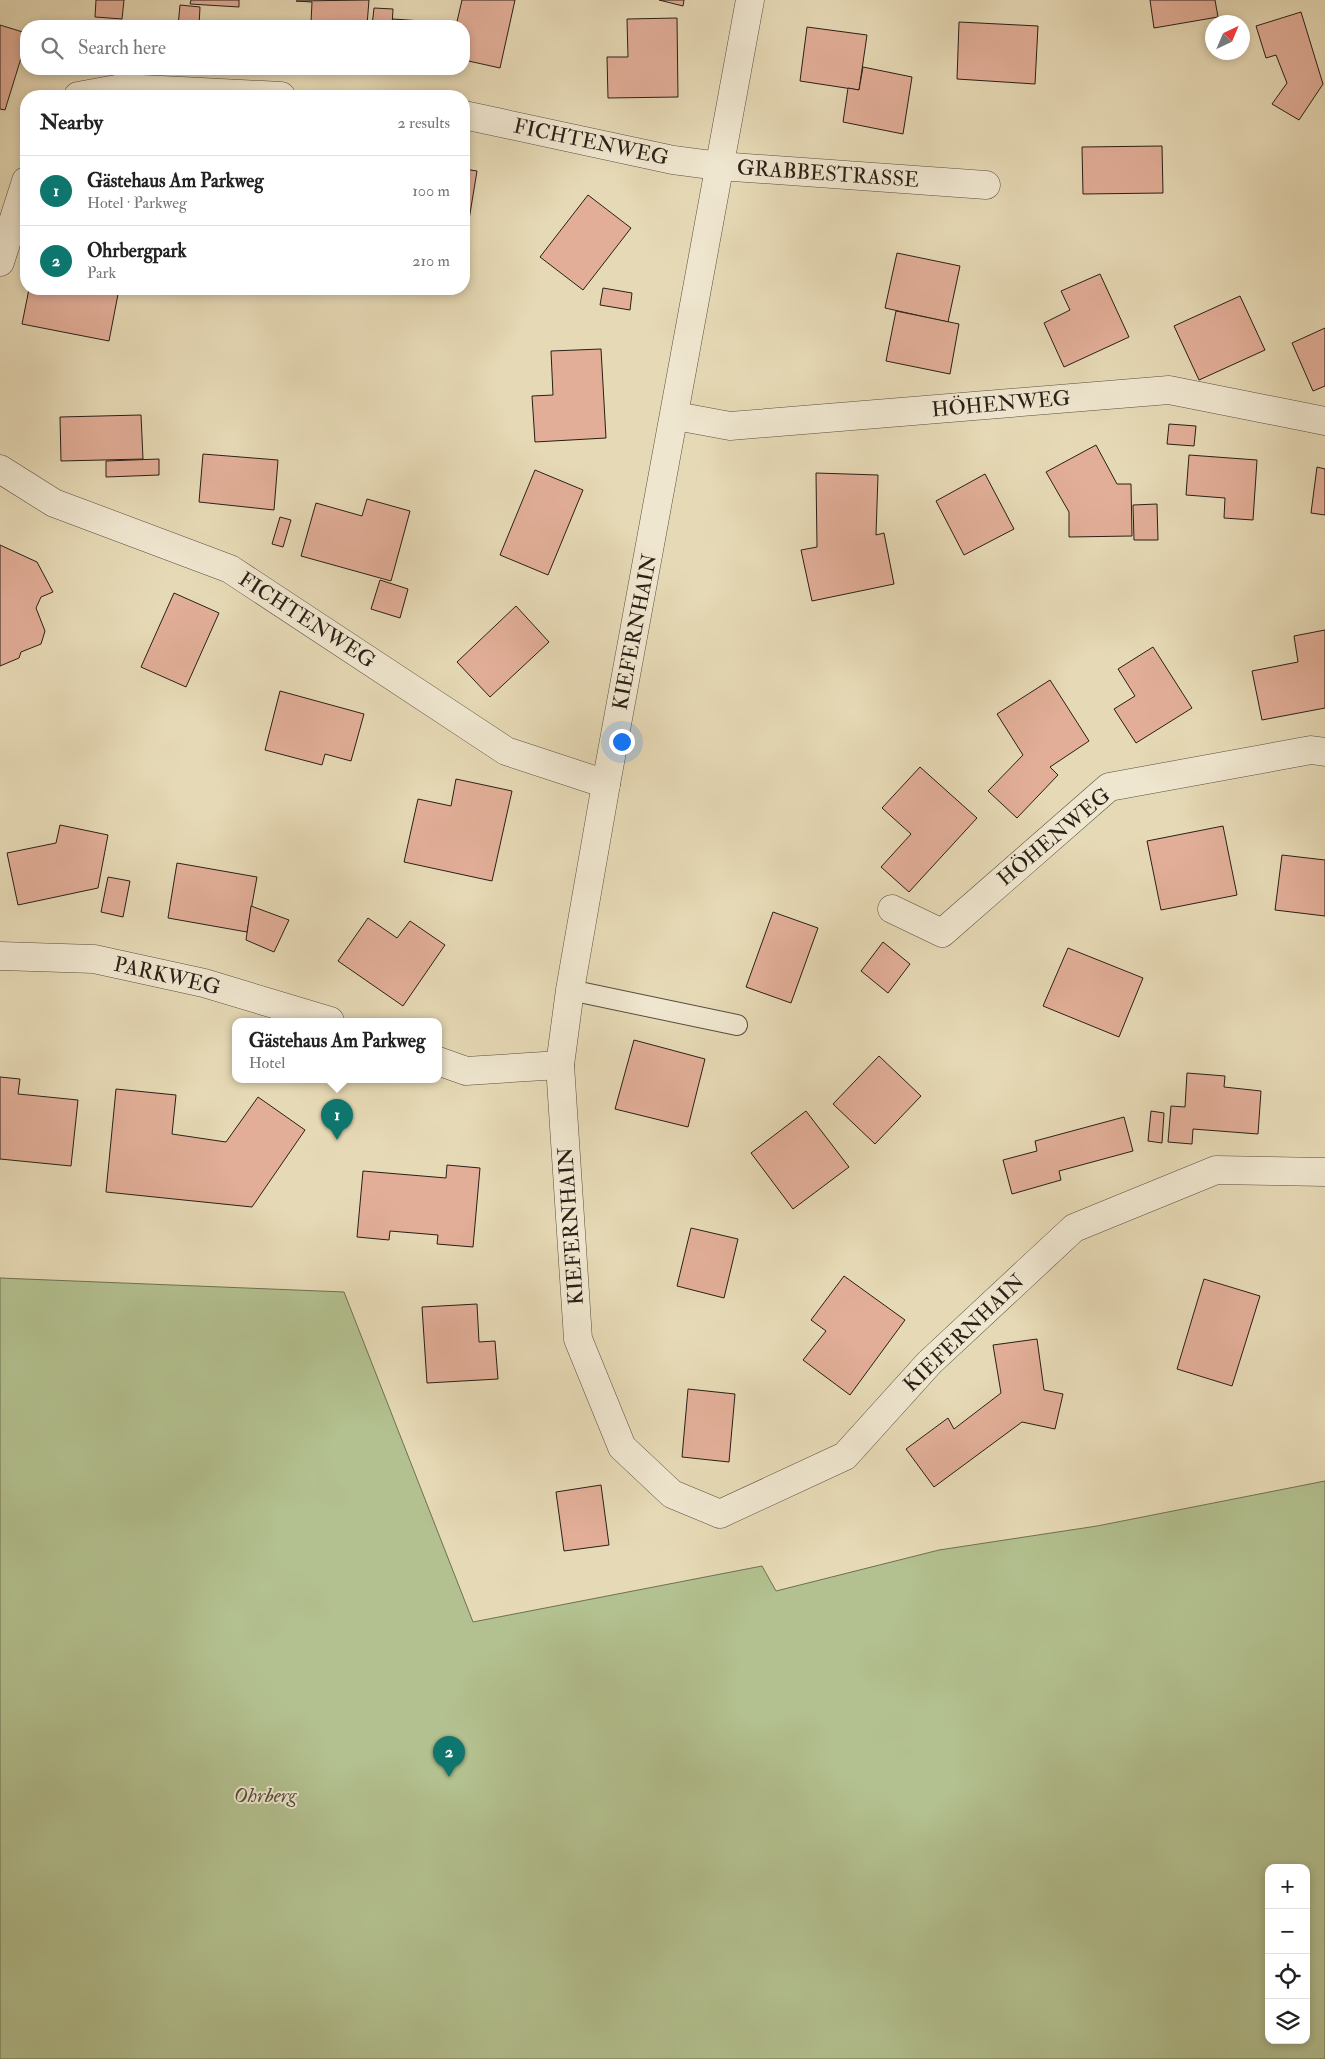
<!DOCTYPE html>
<meta charset="utf-8">
<style>
:root{--surface:#fff;--page:#f6f6f6;--text:#222;--muted:#767676;--line:#e0e0e0;--accent:#0f766e}
body{margin:0;font-family:"IM FELL Double Pica",serif;background:var(--page);color:var(--text)}
.controls{position:absolute;right:15px;bottom:15px;display:grid;overflow:hidden;border-radius:10px;box-shadow:0 2px 8px #0003}
.controls button{width:45px;height:45px;display:grid;place-items:center;padding:0;border:0;border-bottom:1px solid var(--line);background:var(--surface);color:var(--text);font:25px sans-serif}
.compass{position:absolute;left:1205px;top:15px;width:45px;height:45px;border-radius:50%;background:var(--surface);box-shadow:0 2px 8px #0003;rotate:44deg}
.you{position:absolute;left:621px;top:741px;width:18px;height:18px;margin:-12px;border:4px solid #fff;border-radius:50%;background:#1a73e8;box-shadow:0 0 0 8px #1a73e833}
.badge{display:grid;place-items:center;width:32px;height:32px;border-radius:50%;background:var(--accent);color:#fff;font-size:16px;font-weight:700}
.pin{position:absolute;translate:-50% -41px;filter:drop-shadow(0 1px 2px #0008)}
.pin::after{content:'';position:absolute;top:26px;width:18px;height:15px;background:inherit;clip-path:polygon(0 0,100% 0,50% 100%)}
.popup{position:absolute;left:232px;top:1018px;width:210px;height:65px;box-sizing:border-box;display:grid;place-content:center;border-radius:10px;background:var(--surface);filter:drop-shadow(0 1px 4px #0005);font-size:16px;white-space:nowrap;color:var(--muted)}
.popup b{font-size:19px;color:var(--text)}
.popup::after{content:'';position:absolute;left:50%;top:100%;margin-left:-10px;border:10px solid transparent;border-top-color:var(--surface)}
.list{margin:0;padding:0;list-style:none}
h2{display:flex;justify-content:space-between;align-items:center;height:65px;margin:0;padding:0 20px;font-size:21px}
h2 small{font-size:16px;font-weight:400;color:var(--muted)}
.list li{display:grid;grid-template-columns:32px 1fr auto;gap:15px;align-items:center;box-sizing:border-box;height:70px;padding:0 20px;border-top:1px solid var(--line)}
.list b{display:block;font-size:19px;white-space:nowrap}
.list p{margin:0;font-size:16px;white-space:nowrap;color:var(--muted)}
.list em{font-size:16px;font-style:normal;color:var(--muted)}
.icon{flex:none;width:28px;height:28px;fill:none;stroke:currentColor;stroke-width:2;stroke-linecap:round;stroke-linejoin:round}
.map{position:relative;flex:none;width:1325px;height:2059px;overflow:hidden}
.search{position:absolute;background:var(--surface);box-shadow:0 2px 8px #0003;left:20px;top:20px;width:450px;height:55px;display:flex;align-items:center;gap:12px;box-sizing:border-box;padding:0 18px;border-radius:20px;color:var(--muted);font-size:19px}
.panel{position:absolute;background:var(--surface);box-shadow:0 2px 8px #0003;left:20px;top:90px;width:450px;height:205px;border-radius:20px}
.map>svg:first-child{display:block}
.green{fill:#b3c08f;stroke:#6e7052;fill-rule:evenodd}
.building{fill:#e2ae98;stroke:#291f16}
.lines{fill:none;stroke-linecap:round;stroke-linejoin:round}
.lane-casing{stroke:#584e3e;stroke-width:22}
.street-casing{stroke:#584e3e;stroke-width:29}
.lane{stroke:#efe6cf;stroke-width:20}
.street{stroke:#efe6cf;stroke-width:28}
.labels{text-anchor:middle;dominant-baseline:central;stroke-width:4;stroke-linejoin:round;paint-order:stroke}
.street-label{font-size:21px;fill:#291f16;stroke:#efe6cf}
.park-label{font-size:21px;font-style:italic;fill:#524f3a;stroke:#efe6cf}
</style>
<div class="map">
<svg width="1325" height="2059" viewBox="0 0 1325 2059">
<rect width="100%" height="100%" fill="#e6d9b5"/>
<filter id="stains"><feTurbulence type="fractalNoise" baseFrequency=".004" numOctaves="4"/><feColorMatrix values="0 0 0 0 .2 0 0 0 0 .09 0 0 0 0 .02 0 0 0 .5 -.17"/></filter>
<radialGradient id="worn" r=".72"><stop offset=".6" stop-color="#630" stop-opacity="0"/><stop offset="1" stop-color="#630" stop-opacity=".3"/></radialGradient>
<path class="green" d="M0 1278 344 1292 473 1622 762 1566 776 1591 939 1550 1097 1526 1325 1481V2059H0ZM1269 1868H1306V2040H1269Z"/>
<g class="building">
<path d="M96 0H124L122 19 95 17Z"/>
<path d="M191 0H239V7L190 4Z"/>
<path d="M369 0 367 25 311 22 312 2 296 1Z"/>
<path d="M462 0H515L500 68 464 60V26H456Z"/>
<path d="M659 0H684L683 6Z"/>
<path d="M1150 0H1215L1218 17 1154 28Z"/>
<path d="M180 5 200 7 199 26H178Z"/>
<path d="M374 8 393 9 392 26H372Z"/>
<path d="M1301 12 1323 84 1299 120 1272 104 1287 83 1276 55 1266 58 1256 26Z"/>
<path d="M677 18 678 97 608 98 607 57H628L627 19Z"/>
<path d="M393 19 422 21 421 26H392Z"/>
<path d="M959 22 1038 26 1035 84 957 79Z"/>
<path d="M0 25 26 33V42L5 110 0 109Z"/>
<path d="M807 27 867 35 859 90 800 81Z"/>
<path d="M863 67 912 77 903 134 843 122 848 88 859 90Z"/>
<path d="M1162 146 1163 193 1083 194 1082 147Z"/>
<path d="M464 169 477 171 464 250Z"/>
<path d="M588 195 631 228 583 290 540 257Z"/>
<path d="M897 253 960 266 948 322 885 308Z"/>
<path d="M1100 274 1129 337 1064 367 1044 323 1070 310 1061 291Z"/>
<path d="M603 288 632 293 630 310 600 305Z"/>
<path d="M29 289H119L109 341 22 324Z"/>
<path d="M1240 296 1265 350 1199 380 1174 326Z"/>
<path d="M896 311 959 324 950 374 886 361Z"/>
<path d="M1325 328V386L1313 391 1292 343Z"/>
<path d="M601 349 606 438 535 442 532 396 553 395 551 351Z"/>
<path d="M141 415 143 459 61 461 60 417Z"/>
<path d="M1169 424 1196 426 1194 446 1167 444Z"/>
<path d="M1096 445 1117 484H1131L1132 536 1069 537V512L1046 472Z"/>
<path d="M203 454 278 460 274 510 199 502Z"/>
<path d="M1189 455 1257 460 1253 520 1224 518 1225 498 1186 495Z"/>
<path d="M159 459V475L106 477V461Z"/>
<path d="M1317 467 1325 469V515L1311 513Z"/>
<path d="M535 470 583 490 548 575 500 555Z"/>
<path d="M816 473 878 475 876 535 884 533 894 584 812 601 801 550 817 547Z"/>
<path d="M985 474 1014 529 964 555 936 501Z"/>
<path d="M367 499 410 511 391 581 301 556 316 503 362 516Z"/>
<path d="M1157 504 1158 540H1134L1133 505Z"/>
<path d="M280 517 291 520 283 547 272 544Z"/>
<path d="M0 545 37 562 53 592 41 597 36 608 45 631 41 644 21 652 19 658 0 666Z"/>
<path d="M380 580 408 589 400 618 371 609Z"/>
<path d="M174 593 219 613 186 687 141 667Z"/>
<path d="M516 606 549 642 490 697 457 662Z"/>
<path d="M1325 630V708L1262 720 1252 671 1298 662 1294 636Z"/>
<path d="M1153 647 1192 708 1136 743 1114 709 1135 696 1118 669Z"/>
<path d="M1050 680 1089 741 1050 767 1058 775 1017 818 988 791 1023 755 997 714Z"/>
<path d="M280 691 364 714 351 761 325 754 322 765 265 750Z"/>
<path d="M920 767 977 818 909 892 881 867 911 834 882 808Z"/>
<path d="M456 779 512 791 492 881 404 862 418 799 451 806Z"/>
<path d="M60 825 108 835 98 888 18 905 7 853 56 843Z"/>
<path d="M1223 826 1237 895 1161 910 1147 841Z"/>
<path d="M1282 855 1325 860V916L1275 910Z"/>
<path d="M177 863 257 877 247 932 168 918Z"/>
<path d="M108 877 130 881 123 917 101 912Z"/>
<path d="M251 906 289 920 274 952 246 940Z"/>
<path d="M773 912 818 928 791 1003 746 987Z"/>
<path d="M368 918 397 938 410 921 445 945 403 1006 338 961Z"/>
<path d="M883 942 910 964 888 993 861 971Z"/>
<path d="M1068 948 1143 978 1119 1037 1043 1006Z"/>
<path d="M634 1040 705 1059 688 1127 615 1109Z"/>
<path d="M879 1056 921 1096 875 1144 833 1104Z"/>
<path d="M1187 1073 1225 1076 1224 1087 1261 1091 1258 1134 1193 1129 1192 1144 1168 1142 1171 1106 1185 1107Z"/>
<path d="M0 1077 20 1079 18 1094 78 1100 71 1166 0 1159Z"/>
<path d="M116 1089 176 1095 172 1134 226 1142 258 1097 305 1130 252 1207 106 1192Z"/>
<path d="M806 1111 849 1167 793 1209 751 1153Z"/>
<path d="M1151 1111 1164 1113 1162 1143 1148 1141Z"/>
<path d="M1124 1117 1133 1151 1059 1171 1061 1180 1012 1194 1003 1160 1037 1151 1035 1141Z"/>
<path d="M447 1165 480 1168 473 1247 437 1244 438 1235 390 1231 389 1240 357 1237 363 1171 446 1178Z"/>
<path d="M691 1228 738 1239 724 1298 677 1286Z"/>
<path d="M844 1276 905 1320 850 1395 803 1360 826 1331 811 1320Z"/>
<path d="M1204 1279 1260 1296 1232 1386 1177 1369Z"/>
<path d="M477 1304 479 1342 495 1341 498 1379 427 1383 422 1307Z"/>
<path d="M1037 1339 1044 1390 1063 1394 1055 1429 1022 1422 934 1487 906 1449 948 1418 954 1429 1001 1393 993 1345Z"/>
<path d="M688 1389 735 1394 729 1462 682 1457Z"/>
<path d="M601 1485 609 1545 564 1551 556 1492Z"/>
</g>
<g class="lines">
<g class="lane-casing">
<path id="lane" d="M570 990 737 1025"/>
</g>
<g class="street-casing">
<g id="street">
<path d="M750 0 606 784 570 990 560 1065 578 1339 622 1447 672 1494 720 1514 845 1456 929 1363 1074 1228 1216 1170 1325 1172"/>
<path d="M78 96 122 88 281 96"/>
<path d="M464 115 673 160 719 166 986 185"/>
<path d="M0 262 26 181"/>
<path d="M676 416 730 426 1169 390 1325 421"/>
<path d="M0 469 54 503 230 569 506 751 606 784"/>
<path d="M892 909 942 933 1109 787 1311 750 1325 752"/>
<path d="M0 956 94 959 204 983 330 1021"/>
<path d="M438 1061 466 1071 560 1065"/>
</g>
</g>
<use href="#lane" class="lane"/>
<use href="#street" class="street"/>
</g>
<g class="labels">
<g class="street-label">
<text transform="translate(591 142) rotate(12)">FICHTENWEG</text>
<text transform="translate(828 174) rotate(4)">GRABBESTRASSE</text>
<text transform="translate(1001 404) rotate(-5)">HÖHENWEG</text>
<text transform="translate(307 620) rotate(33)">FICHTENWEG</text>
<text transform="translate(635 632) rotate(-79)">KIEFERNHAIN</text>
<text transform="translate(1054 837) rotate(-40)">HÖHENWEG</text>
<text transform="translate(167 976) rotate(13)">PARKWEG</text>
<text transform="translate(571 1226) rotate(-94)">KIEFERNHAIN</text>
<text transform="translate(964 1333) rotate(-44)">KIEFERNHAIN</text>
</g>
<g class="park-label">
<text x="265" y="1795">Ohrberg</text>
</g>
</g>
<rect width="100%" height="100%" filter="url(#stains)"/>
<rect width="100%" height="100%" fill="url(#worn)"/>
</svg>
<div class="controls">
<button>+</button>
<button>−</button>
<button><svg class="icon" aria-label="locate" viewBox="0 0 24 24"><circle cx="12" cy="12" r="6"/><path d="M12 2v4M12 18v4M2 12h4M18 12h4"/></svg></button>
<button><svg class="icon" aria-label="layers" viewBox="0 0 24 24"><path d="M12 4l9 5-9 5-9-5zM3 14l9 5 9-5"/></svg></button>
</div>
<svg class="compass" viewBox="-18 -18 36 36"><path d="M0-13l5 13h-10z" fill="#e53935"/><path d="M0 13l5-13h-10z" fill="#767676"/></svg>
<div class="you"></div>
<div class="pin badge" style="left:337px;top:1140px">1</div>
<div class="popup"><b>Gästehaus Am Parkweg</b>Hotel</div>
<div class="pin badge" style="left:449px;top:1777px">2</div>
<div class="search"><svg class="icon" aria-label="search" viewBox="0 0 24 24"><circle cx="10" cy="10" r="6"/><path d="M15 15l6 6"/></svg>Search here</div>
<section class="panel">
<h2>Nearby<small>2 results</small></h2>
<ul class="list">
<li><span class="badge">1</span><div><b>Gästehaus Am Parkweg</b><p>Hotel · Parkweg</p></div><em>100 m</em></li>
<li><span class="badge">2</span><div><b>Ohrbergpark</b><p>Park</p></div><em>210 m</em></li>
</ul>
</section>
</div>
